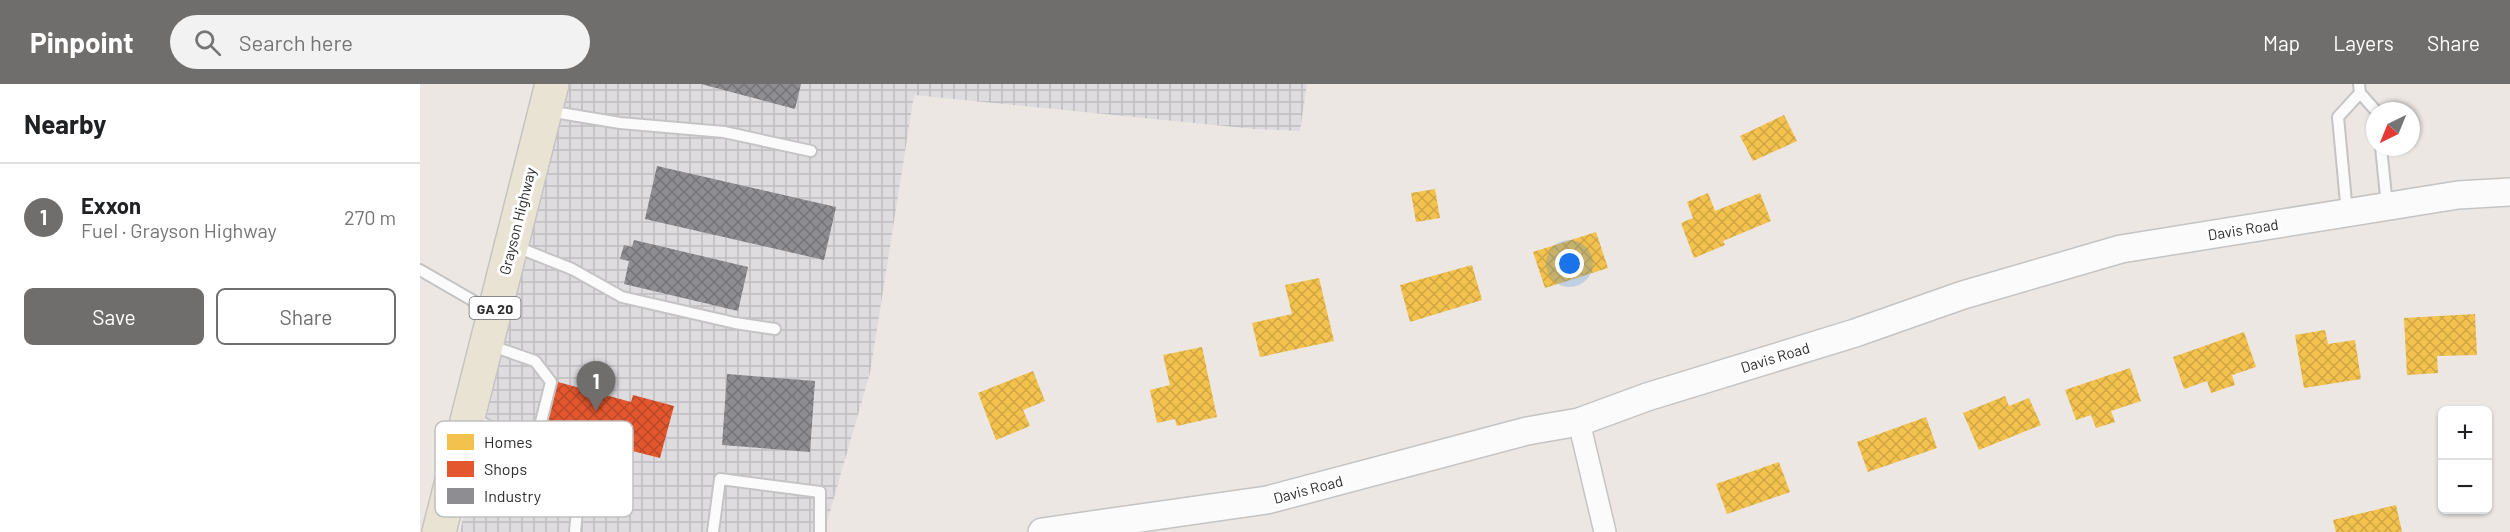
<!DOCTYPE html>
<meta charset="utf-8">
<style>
:root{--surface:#fff;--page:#f2f2f2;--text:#202124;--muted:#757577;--line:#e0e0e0;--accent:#706e6d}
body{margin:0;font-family:Barlow,sans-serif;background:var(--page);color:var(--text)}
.controls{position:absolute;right:18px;bottom:18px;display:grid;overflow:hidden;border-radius:9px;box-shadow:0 2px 4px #0004}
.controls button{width:54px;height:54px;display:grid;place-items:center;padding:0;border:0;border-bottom:2px solid var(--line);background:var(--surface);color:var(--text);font:30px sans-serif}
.compass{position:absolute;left:1946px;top:18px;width:54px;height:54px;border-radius:50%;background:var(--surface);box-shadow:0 2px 4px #0004;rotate:223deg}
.you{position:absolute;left:1150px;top:180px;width:21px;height:21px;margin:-15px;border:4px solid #fff;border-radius:50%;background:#1a73e8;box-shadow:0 0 0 9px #1a73e833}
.badge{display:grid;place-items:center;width:39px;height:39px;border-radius:50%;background:var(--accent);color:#fff;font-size:20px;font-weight:700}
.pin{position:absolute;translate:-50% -50px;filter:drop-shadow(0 2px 3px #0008)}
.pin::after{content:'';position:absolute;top:32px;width:21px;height:18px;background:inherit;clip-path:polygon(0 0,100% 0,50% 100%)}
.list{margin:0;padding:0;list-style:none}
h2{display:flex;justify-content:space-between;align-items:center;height:78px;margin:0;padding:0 24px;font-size:26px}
h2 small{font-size:20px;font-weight:400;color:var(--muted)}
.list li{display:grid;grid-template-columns:39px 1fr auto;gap:18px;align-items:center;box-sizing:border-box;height:108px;padding:0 24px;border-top:2px solid var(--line)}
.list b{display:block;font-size:22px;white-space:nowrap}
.list p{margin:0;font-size:20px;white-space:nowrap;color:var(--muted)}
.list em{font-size:20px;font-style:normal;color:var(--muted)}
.actions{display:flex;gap:12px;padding:18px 24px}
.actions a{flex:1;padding:14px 0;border:2px solid var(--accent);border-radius:9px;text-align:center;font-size:21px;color:var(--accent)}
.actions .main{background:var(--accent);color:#fff}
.icon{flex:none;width:33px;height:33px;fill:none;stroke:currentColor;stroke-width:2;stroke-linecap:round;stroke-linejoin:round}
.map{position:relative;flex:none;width:2090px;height:448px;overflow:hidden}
header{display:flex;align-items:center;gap:36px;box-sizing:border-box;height:84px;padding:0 30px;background:var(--accent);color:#fff}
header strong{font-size:28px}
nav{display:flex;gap:33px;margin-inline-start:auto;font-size:21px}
.search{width:420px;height:54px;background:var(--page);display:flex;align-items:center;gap:15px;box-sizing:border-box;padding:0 21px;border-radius:33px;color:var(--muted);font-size:22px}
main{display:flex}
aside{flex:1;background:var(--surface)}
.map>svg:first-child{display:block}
.industrial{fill:url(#industrial-grid)}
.homes{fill:url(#homes-cross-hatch)}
.shops{fill:url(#shops-cross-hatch)}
.industry{fill:url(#industry-cross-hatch)}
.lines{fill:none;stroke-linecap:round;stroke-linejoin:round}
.service-casing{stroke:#c5c4c4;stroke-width:14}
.minor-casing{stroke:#c5c4c4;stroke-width:24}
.tertiary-casing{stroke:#c5c4c4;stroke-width:30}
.primary-casing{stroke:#c6c4c3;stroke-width:36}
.service{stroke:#fcfbfb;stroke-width:10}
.minor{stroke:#fcfbfb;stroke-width:21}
.tertiary{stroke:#fcfbfb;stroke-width:27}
.primary{stroke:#e9e3d4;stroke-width:33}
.labels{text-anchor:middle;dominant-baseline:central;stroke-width:6;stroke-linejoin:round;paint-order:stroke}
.shield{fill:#fff;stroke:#6c6c6c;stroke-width:1.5}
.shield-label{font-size:14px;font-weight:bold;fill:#2d2d2d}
.street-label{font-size:15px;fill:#2d2d2d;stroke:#fff}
.key{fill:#fff;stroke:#c0c0c0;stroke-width:1.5}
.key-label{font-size:16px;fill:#2d2d2d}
</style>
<header>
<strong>Pinpoint</strong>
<div class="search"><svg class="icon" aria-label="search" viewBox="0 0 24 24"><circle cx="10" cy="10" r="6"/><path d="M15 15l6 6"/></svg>Search here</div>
<nav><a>Map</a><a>Layers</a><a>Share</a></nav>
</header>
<main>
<aside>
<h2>Nearby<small></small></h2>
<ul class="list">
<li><span class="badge">1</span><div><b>Exxon</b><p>Fuel · Grayson Highway</p></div><em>270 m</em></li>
</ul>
<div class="actions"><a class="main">Save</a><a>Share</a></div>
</aside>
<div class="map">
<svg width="2090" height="448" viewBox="0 0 2090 448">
<defs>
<pattern id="industrial-grid" width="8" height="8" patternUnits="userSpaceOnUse" patternTransform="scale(1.5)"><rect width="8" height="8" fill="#dfdcdf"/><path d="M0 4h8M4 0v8" fill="none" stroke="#c0bdc0"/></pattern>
<pattern id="homes-cross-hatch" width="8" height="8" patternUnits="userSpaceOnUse" patternTransform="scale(1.5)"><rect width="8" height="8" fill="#f2c14e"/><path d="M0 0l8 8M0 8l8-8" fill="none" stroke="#d0a644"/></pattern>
<pattern id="shops-cross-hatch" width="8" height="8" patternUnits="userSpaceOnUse" patternTransform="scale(1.5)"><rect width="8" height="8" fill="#e4572e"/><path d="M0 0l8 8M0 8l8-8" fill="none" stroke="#b94828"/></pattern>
<pattern id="industry-cross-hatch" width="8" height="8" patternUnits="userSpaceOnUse" patternTransform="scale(1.5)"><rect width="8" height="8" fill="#8d8d92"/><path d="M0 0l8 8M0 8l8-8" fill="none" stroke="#747478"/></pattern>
</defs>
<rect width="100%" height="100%" fill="#ece7e3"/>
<path class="industrial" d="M141 0H887L880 47 834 45 494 11 450 289 404 448H40Z"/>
<g class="homes">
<path d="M1364 31 1377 57 1333 77 1320 52Z"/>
<path d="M1015 105 1020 134 996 138 991 109Z"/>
<path d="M1288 109 1295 127 1340 109 1351 137 1303 157 1305 161 1274 174 1261 139 1273 134 1267 118Z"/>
<path d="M1176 148 1188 184 1125 204 1113 168Z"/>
<path d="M1052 181 1062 216 990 238 980 201Z"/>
<path d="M899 194 914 257 840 273 832 239 872 230 865 201Z"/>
<path d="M2055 230 2057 271 2017 272 2018 289 1987 291 1984 234Z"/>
<path d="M1905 246 1908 260 1935 256 1941 295 1884 304 1875 251Z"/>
<path d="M1824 248 1836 283 1812 291 1815 301 1791 309 1787 297 1764 305 1753 273Z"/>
<path d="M782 263 797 333 757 342 755 335 737 339 730 306 750 301 743 271Z"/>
<path d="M1710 284 1721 317 1691 327 1695 338 1676 344 1671 331 1656 336 1645 306Z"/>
<path d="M613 287 625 317 603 326 610 342 576 356 558 309Z"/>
<path d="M1585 312 1589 322 1609 314 1621 341 1559 366 1543 329Z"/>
<path d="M1506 333 1517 364 1448 388 1437 358Z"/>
<path d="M1359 378 1370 408 1307 430 1296 400Z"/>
<path d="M1976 421 1982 448H1916L1913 436Z"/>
</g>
<path class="shops" d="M138 298 211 318 213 311 254 322 240 374 197 363 198 358 127 339Z"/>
<g class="industry">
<path d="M281 0H381L375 25Z"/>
<path d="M237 82 416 123 404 176 225 135Z"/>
<path d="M214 156 328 183 318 227 204 200 209 177 200 175 204 161 212 163Z"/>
<path d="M307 290 395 297 390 368 302 361Z"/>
</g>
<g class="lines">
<g class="service-casing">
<g id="service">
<path d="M1939 0 1940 9 1956 27"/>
<path d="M128 27 200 39 304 48 391 67"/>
<path d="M1961 63 1967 122"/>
<path d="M1927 129 1918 33 1940 9"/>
<path d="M94 162 152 185 202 213 315 239 355 245"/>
<path d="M0 186 71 227"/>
<path d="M69 261 115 277 131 298 119 346 143 362 161 383 155 448"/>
<path d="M52 334 92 353 119 346"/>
<path d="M293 448 300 395 400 408V448"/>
</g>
</g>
<g class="minor-casing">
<path id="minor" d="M1159 338 1185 448"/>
</g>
<g class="tertiary-casing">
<path id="tertiary" d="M622 448 847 416 1107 347 1159 338 1227 313 1435 249 1543 211 1701 165 2038 111 2090 108"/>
</g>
<g class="primary-casing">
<path id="primary" d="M19 448 132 0"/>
</g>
<use href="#service" class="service"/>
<use href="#minor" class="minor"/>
<use href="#tertiary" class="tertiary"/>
<use href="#primary" class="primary"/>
</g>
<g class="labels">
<rect class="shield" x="49.5" y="213" width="51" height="22" rx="4.5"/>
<g class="shield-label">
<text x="75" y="224">GA 20</text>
</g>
<g class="street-label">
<text transform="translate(97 137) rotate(-76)">Grayson Highway</text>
<text transform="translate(1823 145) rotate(-9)">Davis Road</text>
<text transform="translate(1355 273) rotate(-17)">Davis Road</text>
<text transform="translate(888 405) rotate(-15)">Davis Road</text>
</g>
</g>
<rect x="15" y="337" width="198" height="96" rx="9" class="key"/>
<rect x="27" y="350" width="27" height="16" fill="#f2c14e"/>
<rect x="27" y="377" width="27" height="16" fill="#e4572e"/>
<rect x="27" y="404" width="27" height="16" fill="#8d8d92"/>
<g class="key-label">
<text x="64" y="364">Homes</text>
<text x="64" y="391">Shops</text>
<text x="64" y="418">Industry</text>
</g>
</svg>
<div class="controls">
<button>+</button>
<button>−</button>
</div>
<svg class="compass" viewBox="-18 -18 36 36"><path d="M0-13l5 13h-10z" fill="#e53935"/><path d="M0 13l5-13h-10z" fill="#757577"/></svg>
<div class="you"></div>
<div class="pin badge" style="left:176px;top:327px">1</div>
</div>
</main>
